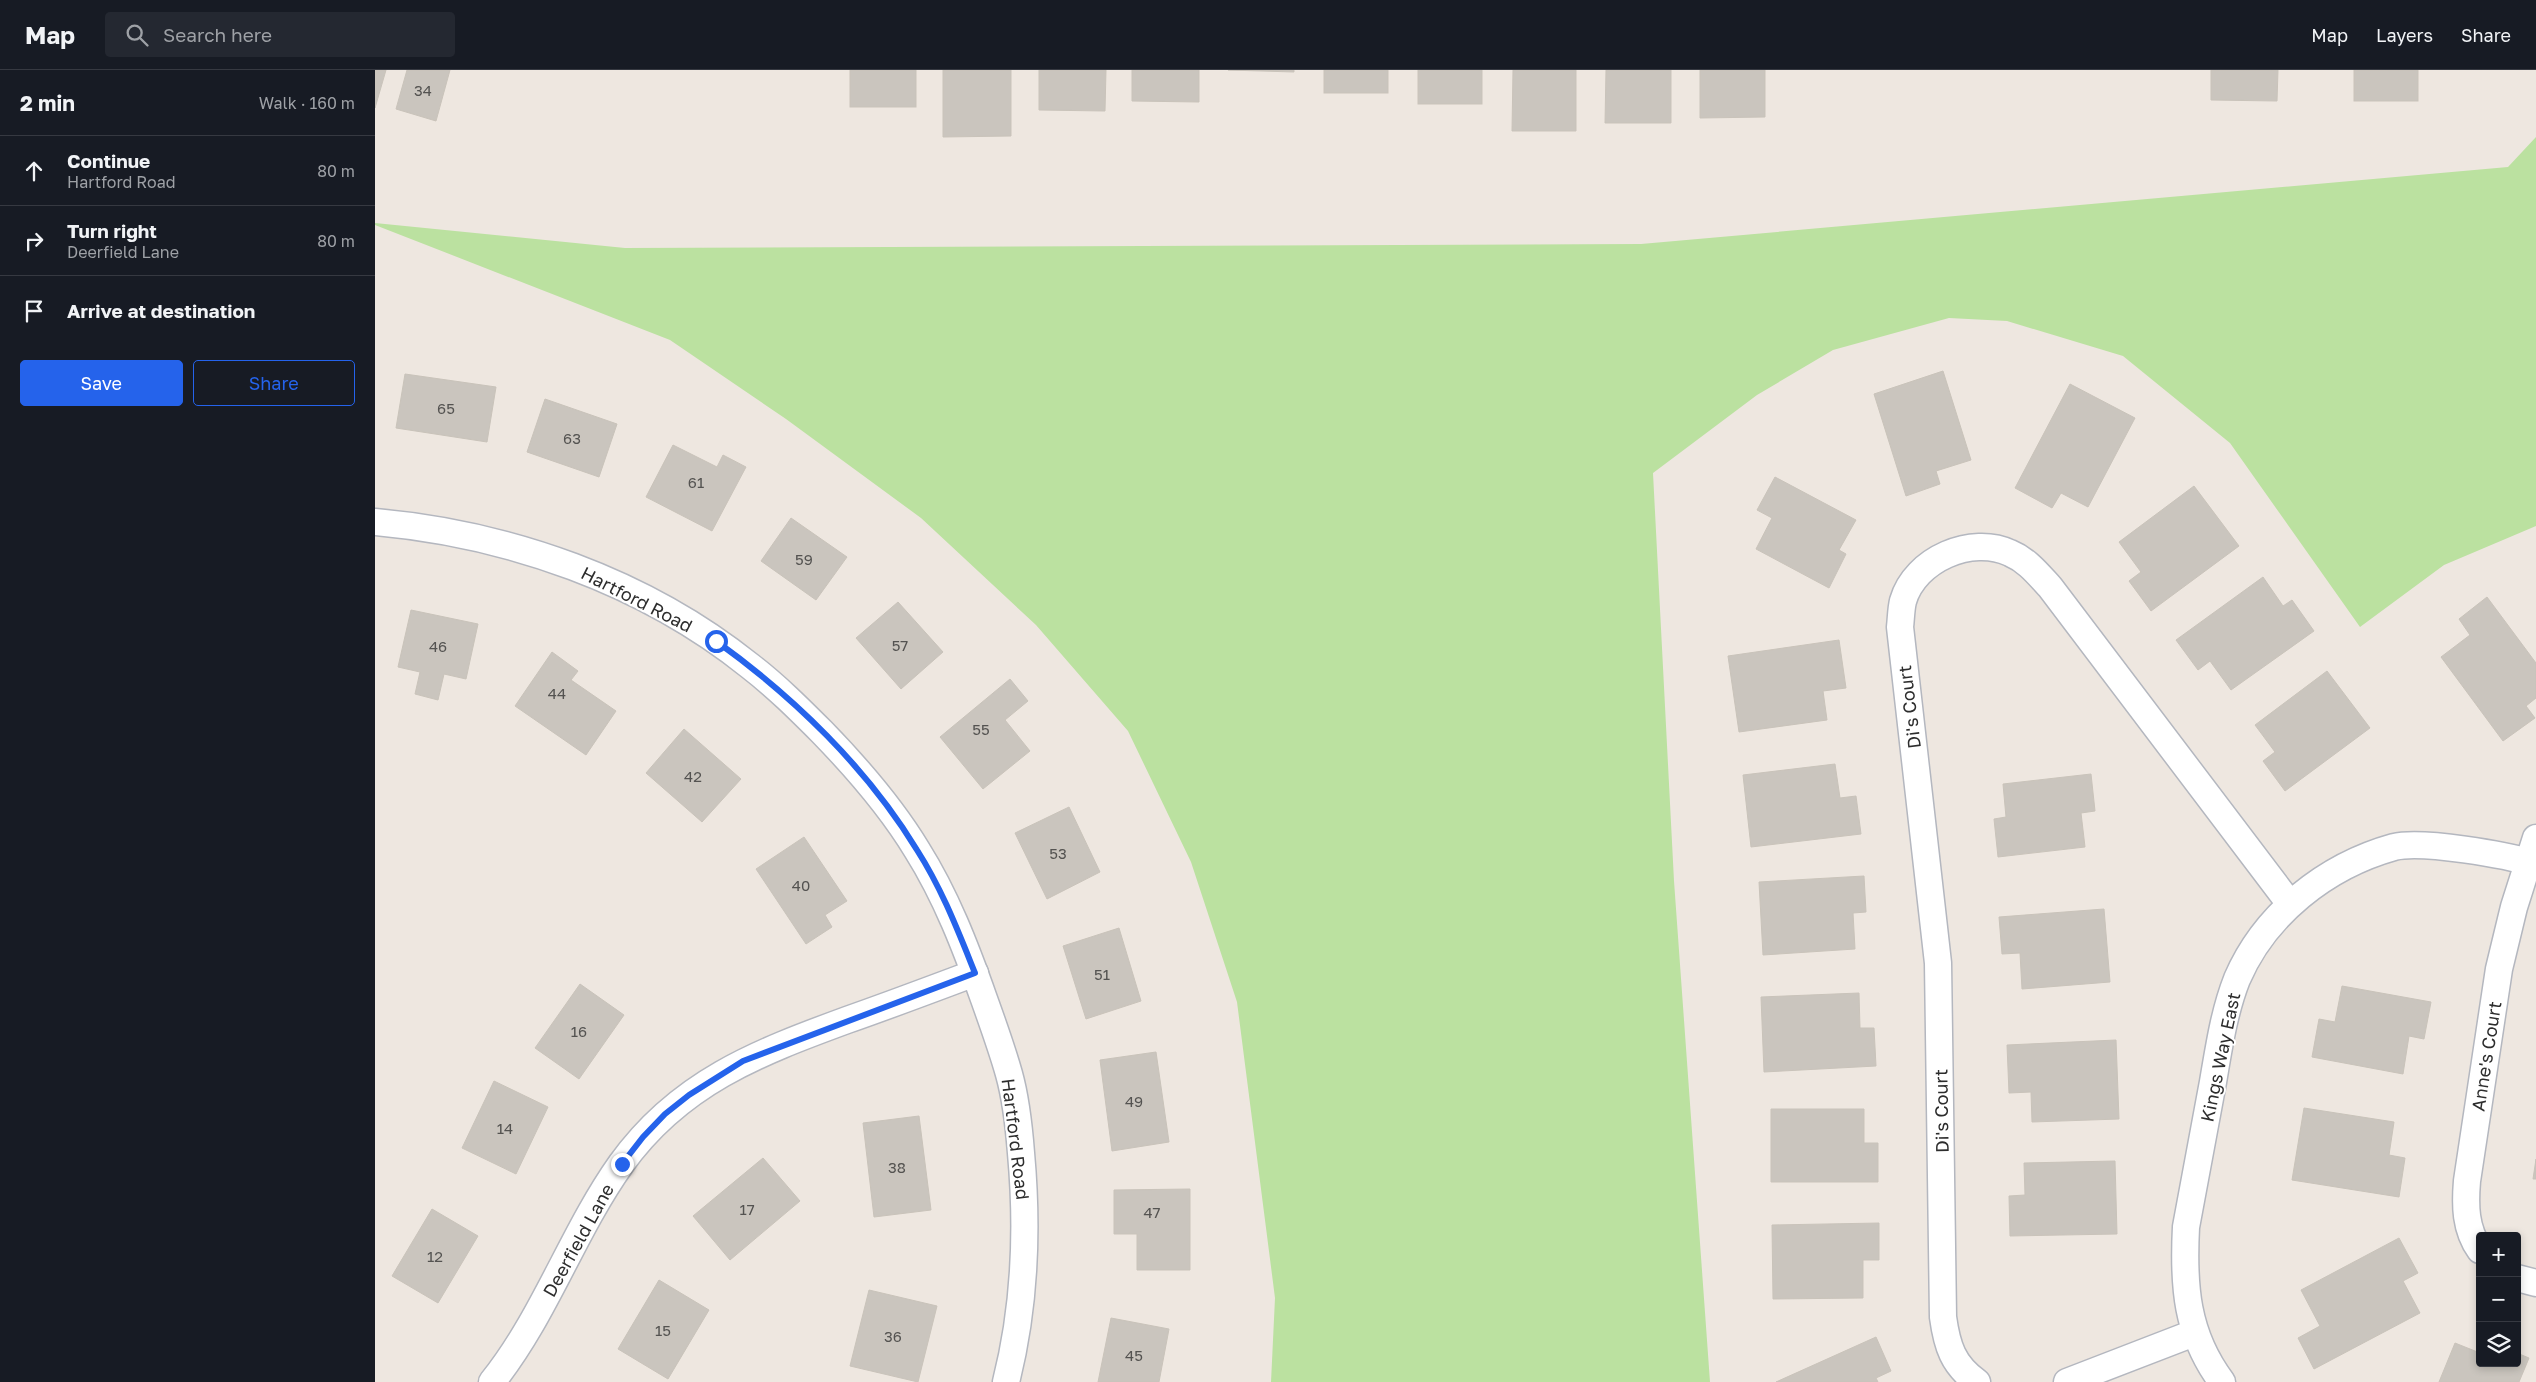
<!DOCTYPE html>
<meta charset="utf-8">
<style>
:root{--surface:#171b24;--page:#242831;--text:#f1f3f6;--muted:#9ea1a6;--line:#363941;--accent:#2563eb}
body{margin:0;font-family:"Golos Text",sans-serif;background:var(--page);color:var(--text)}
.controls{position:absolute;right:15px;bottom:15px;display:grid;overflow:hidden;border-radius:5px;box-shadow:0 2px 8px #0003}
.controls button{width:45px;height:45px;display:grid;place-items:center;padding:0;border:0;border-bottom:1px solid var(--line);background:var(--surface);color:var(--text);font:25px sans-serif}
.stop{position:absolute;width:15px;height:15px;margin:-11px;border:4px solid #2563eb;border-radius:50%;background:#fff}
.stop.end{background:#2563eb;border-color:#fff;box-shadow:0 1px 5px #0008}
.list{margin:0;padding:0;list-style:none}
h2{display:flex;justify-content:space-between;align-items:center;height:65px;margin:0;padding:0 20px;font-size:21px}
h2 small{font-size:16px;font-weight:400;color:var(--muted)}
.list li{display:grid;grid-template-columns:32px 1fr auto;gap:15px;align-items:center;box-sizing:border-box;height:70px;padding:0 20px;border-top:1px solid var(--line)}
.list b{display:block;font-size:19px;white-space:nowrap}
.list p{margin:0;font-size:16px;white-space:nowrap;color:var(--muted)}
.list em{font-size:16px;font-style:normal;color:var(--muted)}
.actions{display:flex;gap:10px;padding:15px 20px}
.actions a{flex:1;padding:11px 0;border:1px solid var(--accent);border-radius:5px;text-align:center;font-size:18px;color:var(--accent)}
.actions .main{background:var(--accent);color:#fff}
.icon{flex:none;width:28px;height:28px;fill:none;stroke:currentColor;stroke-width:2;stroke-linecap:round;stroke-linejoin:round}
.map{position:relative;flex:none;width:2161px;height:1312px;overflow:hidden}
header{display:flex;align-items:center;gap:30px;box-sizing:border-box;height:70px;padding:0 25px;background:var(--surface);border-bottom:1px solid var(--line)}
header strong{font-size:24px}
nav{display:flex;gap:28px;margin-inline-start:auto;font-size:18px}
.search{width:350px;height:45px;background:var(--page);display:flex;align-items:center;gap:12px;box-sizing:border-box;padding:0 18px;border-radius:5px;color:var(--muted);font-size:19px}
main{display:flex}
aside{flex:1;background:var(--surface)}
.map>svg:first-child{display:block}
.green{fill:#bbe1a0}
.building{fill:#cac5be;stroke:#c9c3ba}
.lines{fill:none;stroke-linecap:round;stroke-linejoin:round}
.street-casing{stroke:#b4b7bf;stroke-width:29}
.street{stroke:#fff;stroke-width:26}
.route{stroke:#2563eb;stroke-width:6}
.labels{text-anchor:middle;dominant-baseline:central;stroke-width:4;stroke-linejoin:round;paint-order:stroke}
.number-label{font-size:15px;fill:#545351}
.street-label{font-size:18px;fill:#2d2d2d;stroke:#fff}
</style>
<header>
<strong>Map</strong>
<div class="search"><svg class="icon" aria-label="search" viewBox="0 0 24 24"><circle cx="10" cy="10" r="6"/><path d="M15 15l6 6"/></svg>Search here</div>
<nav><a>Map</a><a>Layers</a><a>Share</a></nav>
</header>
<main>
<aside>
<h2>2 min<small>Walk · 160 m</small></h2>
<ul class="list">
<li><svg class="icon" aria-label="ahead" viewBox="0 0 24 24"><path d="M12 20V5M6 11l6-6 6 6"/></svg><div><b>Continue</b><p>Hartford Road</p></div><em>80 m</em></li>
<li><svg class="icon" aria-label="right" viewBox="0 0 24 24"><path d="M7 20v-9h11M14 6l5 5-5 5"/></svg><div><b>Turn right</b><p>Deerfield Lane</p></div><em>80 m</em></li>
<li><svg class="icon" aria-label="arrive" viewBox="0 0 24 24"><path d="M6 21V4h12l-3 4 3 4H6"/></svg><div><b>Arrive at destination</b></div></li>
</ul>
<div class="actions"><a class="main">Save</a><a>Share</a></div>
</aside>
<div class="map">
<svg width="2161" height="1312" viewBox="0 0 2161 1312">
<rect width="100%" height="100%" fill="#eee7e0"/>
<path class="green" d="M2161 67V456L2069 495 1985 557 1855 373 1748 286 1632 251 1574 248 1458 280 1382 325 1278 403 1299 811 1335 1312H896L900 1228 862 932 816 792 753 661 661 555 546 448 411 349 295 270 0 155V153L250 178 1266 174 2133 97Z"/>
<g class="building">
<path d="M0 0H11L0 38Z"/>
<path d="M32 0H75L61 51 21 39Z"/>
<rect x="475" y="0" width="66" height="37"/>
<path d="M568 0H636V66L568 67Z"/>
<path d="M664 0H731L730 41 664 40Z"/>
<path d="M757 0H824V32L757 31Z"/>
<path d="M853 0H919V2Z"/>
<rect x="949" y="0" width="64" height="23"/>
<rect x="1043" y="0" width="64" height="34"/>
<path d="M1138 0H1201V61H1137Z"/>
<path d="M1231 0H1296V53H1230Z"/>
<path d="M1325 0H1390V47L1325 48Z"/>
<path d="M1836 0H1903L1902 31 1836 30Z"/>
<rect x="1979" y="0" width="64" height="31"/>
<path d="M1568 301 1596 390 1561 401 1565 414 1531 426 1499 324Z"/>
<path d="M30 304 121 317 112 372 21 358Z"/>
<path d="M1695 314 1760 348 1713 437 1686 423 1677 438 1640 418Z"/>
<path d="M170 329 242 354 224 407 152 382Z"/>
<path d="M298 375 342 397 348 385 371 397 337 461 271 427Z"/>
<path d="M1400 407 1481 450 1464 480 1471 484 1454 518 1381 479 1397 448 1382 440Z"/>
<path d="M1819 416 1864 476 1776 541 1754 511 1766 502 1744 472Z"/>
<path d="M416 448 472 487 441 530 386 491Z"/>
<path d="M1888 507 1908 536 1917 530 1939 561 1856 620 1835 591 1823 600 1801 570Z"/>
<path d="M2112 527 2161 593V628L2151 636 2160 648 2128 671 2066 587 2095 565 2084 549Z"/>
<path d="M523 532 568 582 526 619 481 568Z"/>
<path d="M36 540 103 554 91 609 69 604 63 630 40 624 45 602 23 597Z"/>
<path d="M1464 570 1471 618 1448 621 1452 650 1364 662 1353 586Z"/>
<path d="M177 582 203 601 196 610 241 641 211 685 140 636Z"/>
<path d="M1952 601 1995 658 1910 721 1888 691 1900 682 1880 655Z"/>
<path d="M635 609 653 631 630 650 655 681 608 719 565 667Z"/>
<path d="M309 659 366 709 327 752 271 703Z"/>
<path d="M1460 694 1465 728 1481 726 1486 764 1376 777 1368 705Z"/>
<path d="M1716 704 1720 741 1706 743 1710 777 1623 787 1619 749 1631 747 1628 714Z"/>
<path d="M694 737 725 802 672 829 640 763Z"/>
<path d="M429 767 472 831 450 845 457 857 431 874 381 799Z"/>
<path d="M1489 806 1491 842 1478 843 1480 879 1388 885 1384 812Z"/>
<path d="M1729 839 1735 912 1647 919 1645 883 1627 884 1624 847Z"/>
<path d="M744 858 766 931 711 949 688 876Z"/>
<path d="M205 914 249 945 204 1009 160 978Z"/>
<path d="M1967 916 2056 932 2049 969 2034 966 2028 1004 1937 987 1944 949 1960 952Z"/>
<path d="M1484 923 1485 958H1499L1501 996 1389 1002 1386 927Z"/>
<path d="M1741 970 1744 1049 1657 1052 1656 1022 1634 1023 1632 975Z"/>
<path d="M781 982 794 1072 737 1081 725 990Z"/>
<path d="M119 1011 173 1037 141 1104 87 1078Z"/>
<path d="M1929 1038 2019 1052 2014 1085 2030 1088 2024 1127 1917 1110Z"/>
<path d="M1396 1039H1489V1073H1503V1112H1396Z"/>
<path d="M544 1046 556 1140 499 1147 488 1053Z"/>
<path d="M388 1088 425 1131 355 1190 318 1146Z"/>
<path d="M2161 1089V1109H2158Z"/>
<path d="M1740 1091 1742 1164 1635 1166 1634 1126 1650 1125 1649 1093Z"/>
<path d="M815 1119V1200H762V1164H739V1120Z"/>
<path d="M57 1139 103 1166 63 1233 17 1206Z"/>
<path d="M1504 1153V1190H1488V1228L1398 1229 1397 1155Z"/>
<path d="M2024 1168 2043 1203 2028 1211 2045 1243 1939 1299 1923 1268 1945 1256 1926 1220Z"/>
<path d="M284 1210 334 1240 293 1309 243 1279Z"/>
<path d="M494 1220 562 1236 543 1312 475 1296Z"/>
<path d="M736 1248 794 1259 784 1312H723Z"/>
<path d="M1501 1267 1516 1301 1501 1308 1503 1312H1401Z"/>
<path d="M2080 1273 2105 1283V1293H2142V1283L2154 1288 2144 1312H2064Z"/>
</g>
<g class="lines">
<g class="street-casing">
<g id="street">
<path d="M0 452C134 464 269 511 375 596 401 616 424 639 447 662 482 698 516 737 542 780 571 826 591 878 609 929 618 954 627 979 634 1004 641 1029 644 1057 646 1083 653 1160 650 1237 631 1312"/>
<path d="M2105 1180C2090 1159 2090 1135 2092 1111L2124 899 2139 837 2161 768"/>
<path d="M2142 1208 2161 1213"/>
<path d="M117 1312C170 1246 197 1163 246 1094 304 1013 382 983 472 950 515 935 557 919 600 903"/>
<path d="M1602 1312C1578 1295 1572 1276 1568 1247L1563 893 1525 557C1526 549 1526 539 1528 531 1540 489 1597 465 1635 483 1652 490 1663 504 1675 517L1915 834"/>
<path d="M1692 1312 1819 1263"/>
<path d="M1847 1312C1811 1264 1808 1215 1811 1157 1820 1109 1829 1060 1838 1012 1844 977 1849 942 1862 909 1890 844 1951 796 2019 777 2047 770 2132 785 2161 794"/>
</g>
</g>
<use href="#street" class="street"/>
</g>
<g class="lines">
<path class="route" d="M247 1094 268 1067 290 1044 314 1025 368 991 600 903C583 861 567 819 542 780 492 698 419 627 341 571"/>
</g>
<g class="labels">
<g class="number-label">
<text x="48" y="20">34</text>
<text x="71" y="338">65</text>
<text x="197" y="368">63</text>
<text x="321" y="412">61</text>
<text x="429" y="489">59</text>
<text x="525" y="575">57</text>
<text x="63" y="576">46</text>
<text x="182" y="623">44</text>
<text x="606" y="659">55</text>
<text x="318" y="706">42</text>
<text x="683" y="783">53</text>
<text x="426" y="815">40</text>
<text x="727" y="904">51</text>
<text x="204" y="961">16</text>
<text x="759" y="1031">49</text>
<text x="130" y="1058">14</text>
<text x="522" y="1097">38</text>
<text x="372" y="1139">17</text>
<text x="777" y="1142">47</text>
<text x="60" y="1186">12</text>
<text x="288" y="1260">15</text>
<text x="518" y="1266">36</text>
<text x="759" y="1285">45</text>
</g>
<g class="street-label">
<text transform="translate(262 529) rotate(27)">Hartford Road</text>
<text transform="translate(1534 637) rotate(-97)">Di's Court</text>
<text transform="translate(2111 986) rotate(-81)">Anne's Court</text>
<text transform="translate(1845 987) rotate(-78)">Kings Way East</text>
<text transform="translate(1566 1041) rotate(-91)">Di's Court</text>
<text transform="translate(641 1069) rotate(83)">Hartford Road</text>
<text transform="translate(203 1170) rotate(-61)">Deerfield Lane</text>
</g>
</g>
</svg>
<div class="controls">
<button>+</button>
<button>−</button>
<button><svg class="icon" aria-label="layers" viewBox="0 0 24 24"><path d="M12 4l9 5-9 5-9-5zM3 14l9 5 9-5"/></svg></button>
</div>
<div class="stop" style="left:341px;top:571px"></div>
<div class="stop end" style="left:247px;top:1094px"></div>
</div>
</main>
